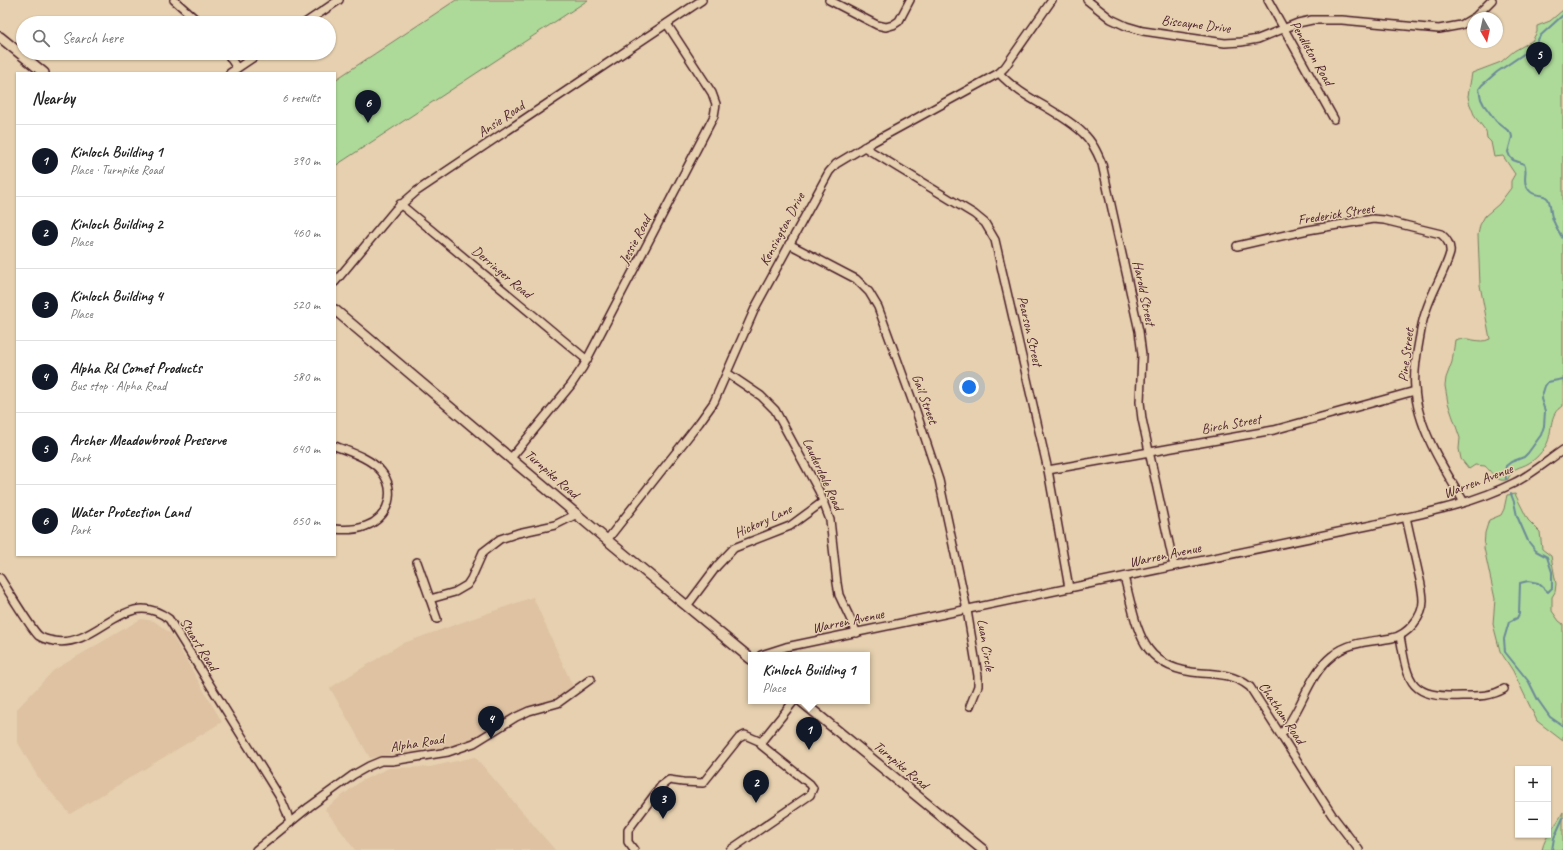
<!DOCTYPE html>
<meta charset="utf-8">
<style>
:root{--surface:#fff;--page:#f2f2f2;--text:#222;--muted:#767676;--line:#e0e0e0;--accent:#111827}
body{margin:0;font-family:Caveat,sans-serif;background:var(--page);color:var(--text)}
.controls{position:absolute;right:12px;bottom:12px;display:grid;overflow:hidden;border-radius:0px;box-shadow:0 1px 3px #0004}
.controls button{width:36px;height:36px;display:grid;place-items:center;padding:0;border:0;border-bottom:1px solid var(--line);background:var(--surface);color:var(--text);font:20px sans-serif}
.compass{position:absolute;left:1467px;top:12px;width:36px;height:36px;border-radius:50%;background:var(--surface);box-shadow:0 1px 3px #0004;rotate:171deg}
.you{position:absolute;left:969px;top:387px;width:14px;height:14px;margin:-10px;border:3px solid #fff;border-radius:50%;background:#1a73e8;box-shadow:0 0 0 6px #1a73e833}
.badge{display:grid;place-items:center;width:26px;height:26px;border-radius:50%;background:var(--accent);color:#fff;font-size:13px;font-weight:700}
.pin{position:absolute;translate:-50% -33px;filter:drop-shadow(0 1px 2px #0008)}
.pin::after{content:'';position:absolute;top:21px;width:14px;height:12px;background:inherit;clip-path:polygon(0 0,100% 0,50% 100%)}
.popup{position:absolute;left:748px;top:652px;width:122px;height:52px;box-sizing:border-box;display:grid;place-content:center;border-radius:0px;background:var(--surface);filter:drop-shadow(0 1px 3px #0005);font-size:13px;white-space:nowrap;color:var(--muted)}
.popup b{font-size:15px;color:var(--text)}
.popup::after{content:'';position:absolute;left:50%;top:100%;margin-left:-8px;border:8px solid transparent;border-top-color:var(--surface)}
.list{margin:0;padding:0;list-style:none}
h2{display:flex;justify-content:space-between;align-items:center;height:52px;margin:0;padding:0 16px;font-size:17px}
h2 small{font-size:13px;font-weight:400;color:var(--muted)}
.list li{display:grid;grid-template-columns:26px 1fr auto;gap:12px;align-items:center;box-sizing:border-box;height:72px;padding:0 16px;border-top:1px solid var(--line)}
.list b{display:block;font-size:15px;white-space:nowrap}
.list p{margin:0;font-size:13px;white-space:nowrap;color:var(--muted)}
.list em{font-size:13px;font-style:normal;color:var(--muted)}
.icon{flex:none;width:22px;height:22px;fill:none;stroke:currentColor;stroke-width:2;stroke-linecap:round;stroke-linejoin:round}
.map{position:relative;flex:none;width:1563px;height:850px;overflow:hidden}
.search{position:absolute;background:var(--surface);box-shadow:0 1px 3px #0004;left:16px;top:16px;width:320px;height:44px;display:flex;align-items:center;gap:10px;box-sizing:border-box;padding:0 14px;border-radius:22px;color:var(--muted);font-size:15px}
.panel{position:absolute;background:var(--surface);box-shadow:0 1px 3px #0004;left:16px;top:72px;width:320px;height:484px;border-radius:0px}
.map>svg:first-child{display:block}
.built{fill:#dec2a2}
.green{fill:#adda99;stroke:#7c7c62}
.lines{fill:none;stroke-linecap:round;stroke-linejoin:round}
.stream{stroke:#6c8a97;stroke-width:2}
.minor-casing{stroke:#4a1f2b;stroke-width:10}
.major-casing{stroke:#4a1f2b;stroke-width:12}
.minor{stroke:#e6d0af;stroke-width:7}
.major{stroke:#e6d0af;stroke-width:9}
.labels{text-anchor:middle;dominant-baseline:central;stroke-width:3;stroke-linejoin:round;paint-order:stroke}
.street-label{font-size:14px;fill:#4a1f2b;stroke:#e6d0af}
</style>
<div class="map">
<svg width="1563" height="850" viewBox="0 0 1563 850">
<rect width="100%" height="100%" fill="#e6d0af"/>
<filter id="ink" filterUnits="userSpaceOnUse"><feTurbulence type="fractalNoise" baseFrequency=".025" numOctaves="2"/><feDisplacementMap in="SourceGraphic" scale="8" xChannelSelector="R" yChannelSelector="G"/><feConvolveMatrix kernelMatrix="1 2 1 2 8 2 1 2 1" color-interpolation-filters="sRGB"/></filter>
<g filter="url(#ink)">
<g class="built">
<path d="M533 597 573 687 552 701 520 711 476 738 456 746 370 758 330 688 401 644Z"/>
<path d="M141 619 154 621 171 634 222 722 70 814 38 777 17 741V709L54 670Z"/>
<path d="M475 757 555 850H355L325 809 361 781 389 768 430 767Z"/>
</g>
<g class="green">
<path d="M456 0H588L335 166V80Z"/>
<path d="M1563 10V406C1547 413 1554 435 1545 447 1541 453 1536 459 1529 463 1519 469 1513 466 1508 479 1497 484 1492 472 1485 466L1475 465 1469 469 1461 459 1459 449 1460 438 1448 403 1445 386 1446 378 1452 362 1455 340C1466 335 1479 345 1490 339L1480 285 1478 235 1480 225 1485 216 1499 204 1511 188V181L1515 174 1503 156 1494 157 1491 142 1487 138 1486 131 1475 117 1469 102 1468 96 1472 73 1501 62 1514 51 1532 41 1537 32V26L1550 21Z"/>
<path d="M1515 494 1528 520 1540 532 1542 549 1551 556 1556 584 1555 592 1552 597V611L1559 621 1563 624V741L1537 721 1513 671 1500 651 1493 624 1495 599 1484 548 1485 533 1489 520 1501 515 1504 509 1507 495Z"/>
<path d="M1563 812V850H1542C1545 835 1557 825 1563 812Z"/>
</g>
<g class="lines">
<g class="stream">
<path d="M1563 15 1540 36 1534 47 1497 72 1482 85 1479 89 1481 99 1484 105 1496 121 1511 133 1512 137 1508 152 1510 157 1513 160 1524 164C1528 171 1523 178 1526 185 1532 200 1543 191 1548 199 1551 204 1550 211 1552 217 1554 224 1559 232 1563 239"/>
<path d="M1506 479 1505 472 1506 466 1511 462 1524 457 1528 453 1541 435 1544 426 1545 411 1541 399 1545 386 1548 382 1563 379"/>
<path d="M1511 494 1514 502 1517 516 1528 541 1536 551 1547 557 1552 572V588L1548 592 1538 583 1528 581 1520 583 1519 614 1517 618 1509 622 1504 639 1505 652 1529 682 1538 700 1550 717 1563 726"/>
<path d="M1552 850 1554 838 1563 818"/>
</g>
<g class="minor-casing">
<g id="minor">
<path d="M174 0 200 23"/>
<path d="M829 0 877 25 886 27 893 25 899 21 910 0"/>
<path d="M1087 0 1111 19 1126 26 1143 31 1225 43 1241 42 1258 39 1298 23 1312 20H1342L1439 29 1461 25 1473 18"/>
<path d="M1268 0 1334 119"/>
<path d="M1474 18 1492 0"/>
<path d="M305 23 339 0"/>
<path d="M227 53 237 68"/>
<path d="M230 73 260 53"/>
<path d="M999 73C1022 99 1058 109 1083 133 1092 141 1097 152 1102 164L1139 331 1142 355 1140 402 1142 419 1174 566"/>
<path d="M864 147 974 214 985 223 995 240 1048 470 1069 588"/>
<path d="M400 204 587 360"/>
<path d="M789 244 856 279 869 292 878 307 916 411 939 480 967 610 978 676V686L970 706"/>
<path d="M1237 246 1308 230 1373 219 1384 220 1441 234C1447 239 1451 245 1450 253 1448 261 1444 269 1441 276 1433 293 1424 311 1421 330 1418 348 1413 369 1415 388 1417 427 1444 469 1464 502"/>
<path d="M335 282 395 210 417 191 702 0"/>
<path d="M727 373 761 396 775 410 819 491 830 520 837 583 839 595 857 633"/>
<path d="M335 446C350 452 370 458 381 471 397 490 389 518 366 526 356 530 345 530 335 529"/>
<path d="M511 458 571 385 583 367 714 116 716 104 712 93 667 24"/>
<path d="M1048 470 1274 430 1415 391"/>
<path d="M607 540 699 423 714 402 756 306 829 172 836 164 871 143 999 73 1005 67 1052 0"/>
<path d="M417 562 430 599 455 592 467 585 471 579 483 552 500 539 518 533 555 525 577 514"/>
<path d="M1124 577C1138 627 1138 669 1201 673 1220 674 1235 675 1250 687L1332 815 1359 850"/>
<path d="M0 578C6 587 33 632 39 636 43 639 49 640 54 641 98 649 125 585 169 619L281 799 287 813 290 823"/>
<path d="M430 599 437 619"/>
<path d="M687 606 717 566 734 548 790 526 824 501"/>
<path d="M1400 636C1408 683 1409 698 1462 696 1478 696 1490 697 1504 689"/>
<path d="M761 655 786 647 1372 525C1420 514 1470 505 1514 483 1532 474 1547 461 1563 450"/>
<path d="M1281 734C1302 711 1307 676 1332 656 1349 641 1372 642 1392 638 1408 635 1423 616 1423 601 1423 591 1420 580 1418 571 1414 553 1410 535 1406 517"/>
<path d="M761 742 794 701"/>
<path d="M256 850 309 807 353 775 369 766 381 761H392L448 752 474 743 516 717 529 711 558 703 591 679"/>
<path d="M634 850 628 842V830L661 786 669 780 683 782 703 783 739 738 745 735 761 742V745L810 784 813 788 810 795 730 850"/>
</g>
</g>
<g class="major-casing">
<g id="major">
<path d="M0 37 44 73"/>
<path d="M335 310 607 540 751 659"/>
<path d="M801 701 983 850"/>
</g>
</g>
<use href="#minor" class="minor"/>
<use href="#major" class="major"/>
</g>
</g>
<g class="labels">
<g class="street-label">
<text transform="translate(1196 24) rotate(7)">Biscayne Drive</text>
<text transform="translate(1312 53) rotate(60)">Pendleton Road</text>
<text transform="translate(501 119) rotate(-34)">Ansie Road</text>
<text transform="translate(1336 214) rotate(-9)">Frederick Street</text>
<text transform="translate(782 229) rotate(-62)">Kensington Drive</text>
<text transform="translate(635 240) rotate(-62)">Jessie Road</text>
<text transform="translate(502 272) rotate(40)">Derringer Road</text>
<text transform="translate(1144 293) rotate(78)">Harold Street</text>
<text transform="translate(1030 331) rotate(77)">Pearson Street</text>
<text transform="translate(1406 355) rotate(-83)">Pine Street</text>
<text transform="translate(925 399) rotate(70)">Gail Street</text>
<text transform="translate(1231 424) rotate(-10)">Birch Street</text>
<text transform="translate(552 474) rotate(41)">Turnpike Road</text>
<text transform="translate(823 474) rotate(65)">Lauderdale Road</text>
<text transform="translate(1478 481) rotate(-21)">Warren Avenue</text>
<text transform="translate(763 521) rotate(-25)">Hickory Lane</text>
<text transform="translate(1165 555) rotate(-12)">Warren Avenue</text>
<text transform="translate(848 621) rotate(-12)">Warren Avenue</text>
<text transform="translate(199 644) rotate(58)">Stuart Road</text>
<text transform="translate(986 645) rotate(81)">Luan Circle</text>
<text transform="translate(1282 713) rotate(56)">Chatham Road</text>
<text transform="translate(417 743) rotate(-9)">Alpha Road</text>
<text transform="translate(901 765) rotate(40)">Turnpike Road</text>
</g>
</g>
</svg>
<div class="controls">
<button>+</button>
<button>−</button>
</div>
<svg class="compass" viewBox="-18 -18 36 36"><path d="M0-13l5 13h-10z" fill="#e53935"/><path d="M0 13l5-13h-10z" fill="#767676"/></svg>
<div class="you"></div>
<div class="pin badge" style="left:809px;top:750px">1</div>
<div class="popup"><b>Kinloch Building 1</b>Place</div>
<div class="pin badge" style="left:756px;top:803px">2</div>
<div class="pin badge" style="left:663px;top:819px">3</div>
<div class="pin badge" style="left:491px;top:739px">4</div>
<div class="pin badge" style="left:1539px;top:75px">5</div>
<div class="pin badge" style="left:368px;top:123px">6</div>
<div class="search"><svg class="icon" aria-label="search" viewBox="0 0 24 24"><circle cx="10" cy="10" r="6"/><path d="M15 15l6 6"/></svg>Search here</div>
<section class="panel">
<h2>Nearby<small>6 results</small></h2>
<ul class="list">
<li><span class="badge">1</span><div><b>Kinloch Building 1</b><p>Place · Turnpike Road</p></div><em>390 m</em></li>
<li><span class="badge">2</span><div><b>Kinloch Building 2</b><p>Place</p></div><em>460 m</em></li>
<li><span class="badge">3</span><div><b>Kinloch Building 4</b><p>Place</p></div><em>520 m</em></li>
<li><span class="badge">4</span><div><b>Alpha Rd Comet Products</b><p>Bus stop · Alpha Road</p></div><em>580 m</em></li>
<li><span class="badge">5</span><div><b>Archer Meadowbrook Preserve</b><p>Park</p></div><em>640 m</em></li>
<li><span class="badge">6</span><div><b>Water Protection Land</b><p>Park</p></div><em>650 m</em></li>
</ul>
</section>
</div>
